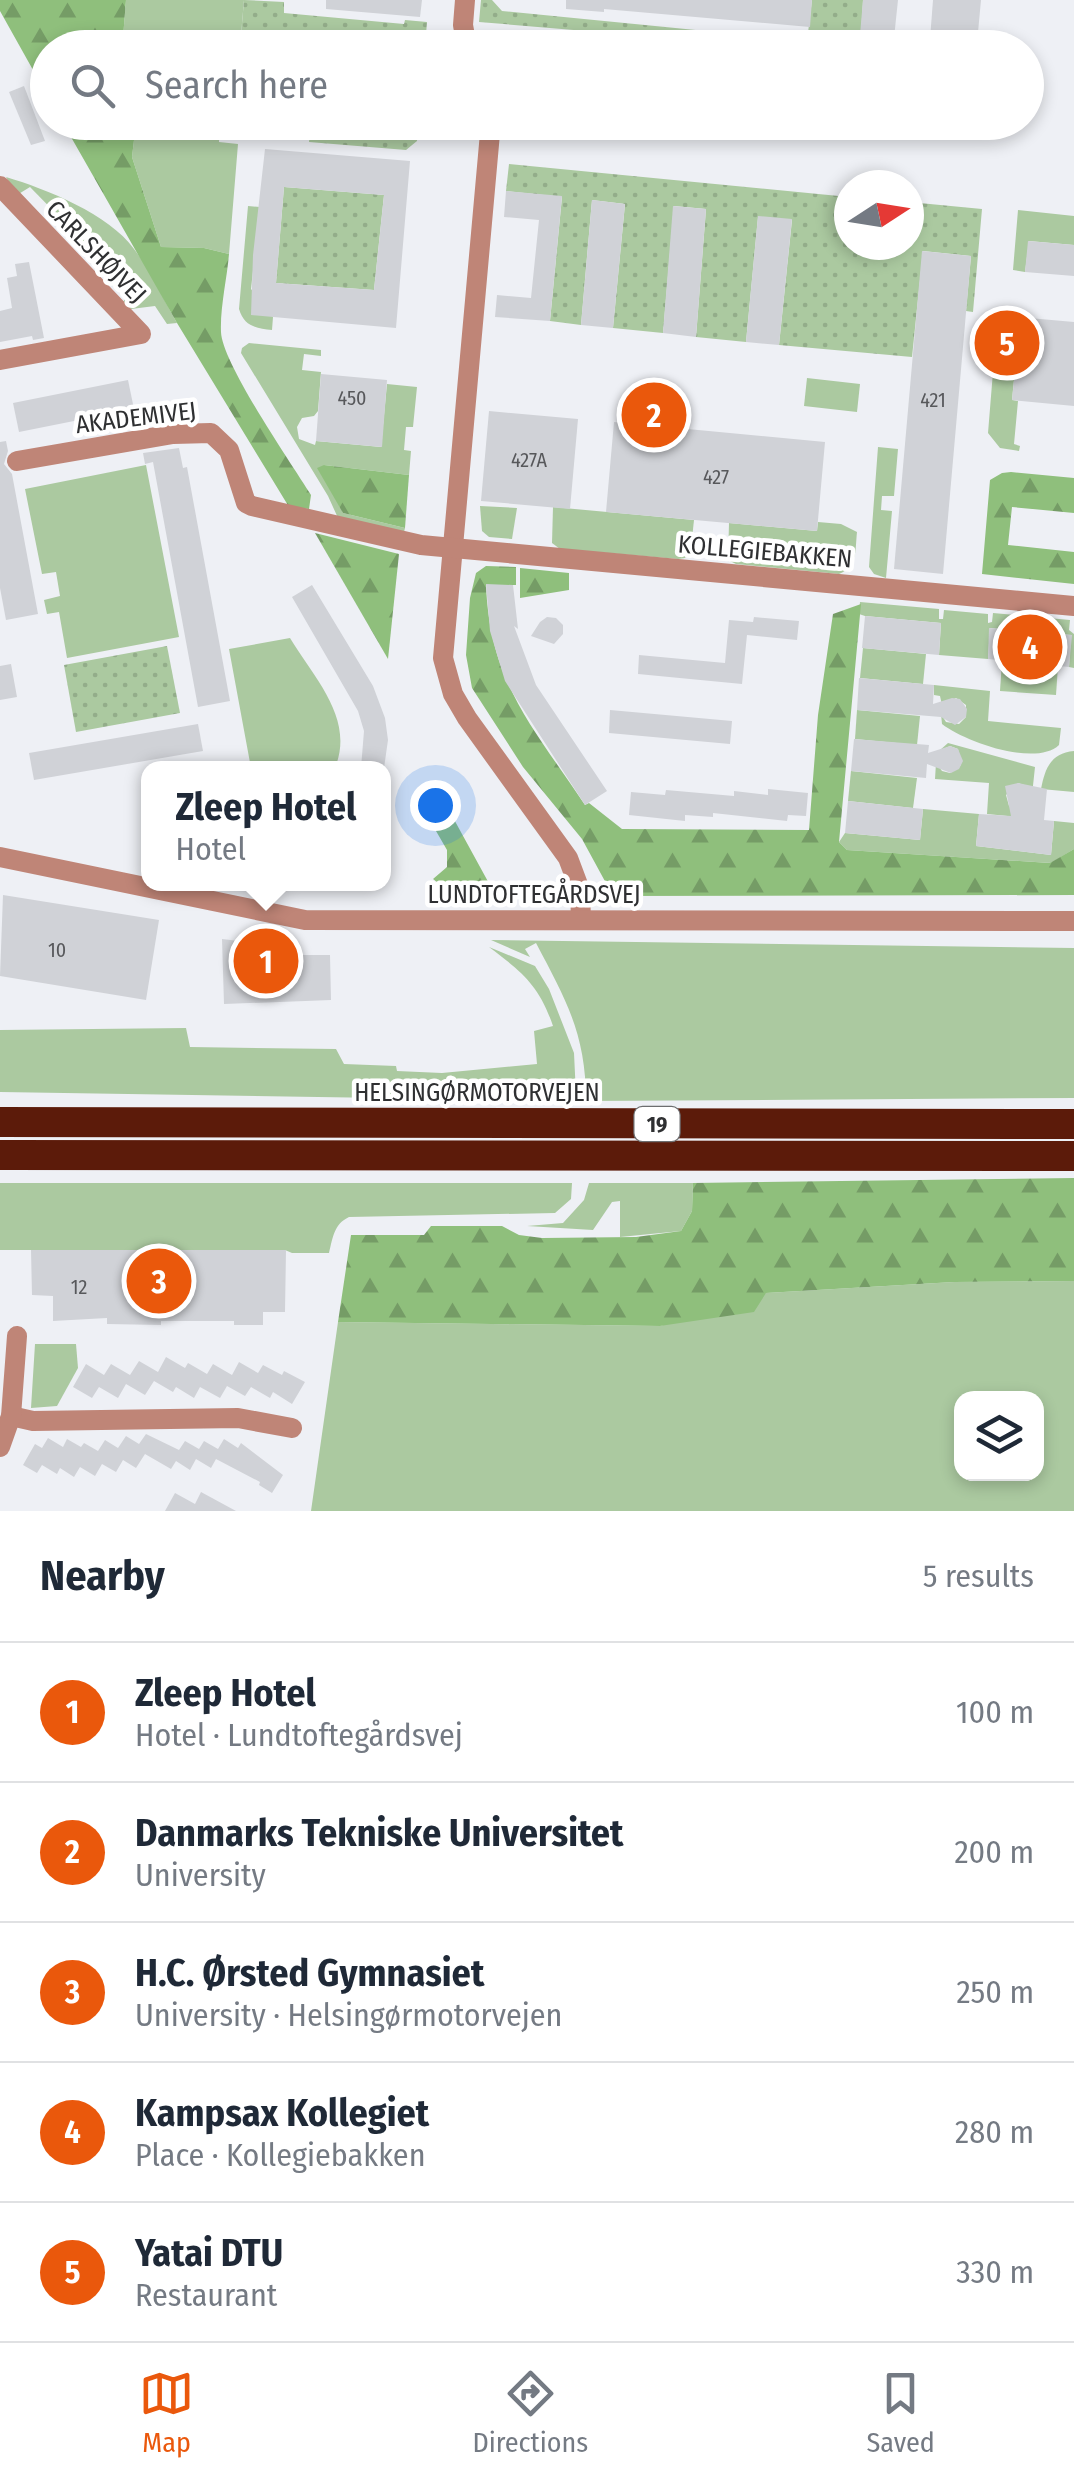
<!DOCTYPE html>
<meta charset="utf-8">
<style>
:root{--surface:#fff;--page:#f2f2f3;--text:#1f2937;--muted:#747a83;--line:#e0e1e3;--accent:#ea580c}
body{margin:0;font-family:"Fira Sans Condensed",sans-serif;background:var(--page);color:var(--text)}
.controls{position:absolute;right:30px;bottom:30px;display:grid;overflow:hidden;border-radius:20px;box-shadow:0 5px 15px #0003}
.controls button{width:90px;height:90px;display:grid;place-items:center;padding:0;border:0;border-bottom:2px solid var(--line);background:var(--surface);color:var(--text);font:50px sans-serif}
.compass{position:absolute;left:834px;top:170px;width:90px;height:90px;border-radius:50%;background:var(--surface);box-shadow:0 5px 15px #0003;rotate:78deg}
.you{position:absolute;left:435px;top:805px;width:35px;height:35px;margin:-25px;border:8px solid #fff;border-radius:50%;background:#1a73e8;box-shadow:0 0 0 15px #1a73e833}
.badge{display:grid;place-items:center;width:65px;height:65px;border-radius:50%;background:var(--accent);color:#fff;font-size:32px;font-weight:700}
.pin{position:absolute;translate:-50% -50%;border:5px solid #fff;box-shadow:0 2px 10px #0006}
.popup{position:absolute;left:141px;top:761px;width:250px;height:130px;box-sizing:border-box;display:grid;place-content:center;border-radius:20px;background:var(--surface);filter:drop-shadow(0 2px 8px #0005);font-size:32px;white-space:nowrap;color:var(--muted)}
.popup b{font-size:38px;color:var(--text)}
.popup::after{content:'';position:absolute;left:50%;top:100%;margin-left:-20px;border:20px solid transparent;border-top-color:var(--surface)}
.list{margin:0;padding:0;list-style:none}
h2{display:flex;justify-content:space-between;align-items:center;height:130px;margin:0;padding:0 40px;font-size:42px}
h2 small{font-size:32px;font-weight:400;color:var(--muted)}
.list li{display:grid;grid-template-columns:65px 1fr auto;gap:30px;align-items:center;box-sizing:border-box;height:140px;padding:0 40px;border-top:2px solid var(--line)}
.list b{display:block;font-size:38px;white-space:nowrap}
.list p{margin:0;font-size:32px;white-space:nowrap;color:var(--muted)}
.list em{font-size:32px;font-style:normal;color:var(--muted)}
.icon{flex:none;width:55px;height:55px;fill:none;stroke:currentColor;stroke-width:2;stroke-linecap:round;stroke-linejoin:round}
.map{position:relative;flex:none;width:1074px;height:1511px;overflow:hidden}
.search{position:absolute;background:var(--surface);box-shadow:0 5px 15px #0003;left:30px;right:30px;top:30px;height:110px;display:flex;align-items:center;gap:25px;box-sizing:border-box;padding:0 35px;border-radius:55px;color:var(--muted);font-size:38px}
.sheet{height:830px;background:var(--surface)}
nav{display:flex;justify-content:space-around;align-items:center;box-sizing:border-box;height:140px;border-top:2px solid var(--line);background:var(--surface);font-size:28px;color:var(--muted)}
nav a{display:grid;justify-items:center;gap:5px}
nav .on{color:var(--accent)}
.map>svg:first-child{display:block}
.grass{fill:#abc9a0;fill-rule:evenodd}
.forest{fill:url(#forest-firs)}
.park{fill:url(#park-dots)}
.building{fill:#d0d2d7;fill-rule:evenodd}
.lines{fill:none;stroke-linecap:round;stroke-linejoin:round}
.minor{stroke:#bf8577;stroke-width:20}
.highway{stroke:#5c1b0a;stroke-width:30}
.labels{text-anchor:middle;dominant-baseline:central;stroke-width:9;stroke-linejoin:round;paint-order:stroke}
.number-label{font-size:20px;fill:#57585b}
.shield{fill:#fff;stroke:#6d6e70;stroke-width:2.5}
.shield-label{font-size:22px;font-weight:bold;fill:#2f3032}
.street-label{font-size:25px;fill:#2f3032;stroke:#fff}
</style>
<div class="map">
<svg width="1074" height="1511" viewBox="0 0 1074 1511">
<defs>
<pattern id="forest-firs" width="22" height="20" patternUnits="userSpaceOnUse" patternTransform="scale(2.5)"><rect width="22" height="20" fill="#8fbf7c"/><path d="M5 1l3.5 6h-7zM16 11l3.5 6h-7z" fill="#759c66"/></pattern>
<pattern id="park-dots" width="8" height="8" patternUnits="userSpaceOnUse" patternTransform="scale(2.5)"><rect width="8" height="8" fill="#abc9a0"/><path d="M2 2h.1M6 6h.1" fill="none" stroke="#93ad8a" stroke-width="1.8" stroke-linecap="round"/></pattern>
</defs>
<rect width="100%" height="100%" fill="#eef0f5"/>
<g class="grass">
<path d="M126 0H244L240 47H131L123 38Z"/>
<path d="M136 123H220L219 142 238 144 229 254 204 248 161 247 132 157Z"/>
<path d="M6 177C46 189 109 214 134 249 151 271 163 299 177 323L167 324 155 306 131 309 123 302 132 291 30 187 17 195Z"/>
<path d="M248 206 260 207 251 289 273 317 272 330C255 328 244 326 239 309Z"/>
<path d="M1018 210 1074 216V245L1029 241 1025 272 1013 270Z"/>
<path d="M996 335 1018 337 1012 400 1018 401 1014 444 1020 446 1019 451 1000 448 988 433Z"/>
<path d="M249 343 321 350V356L304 354 302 370 321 372 318 411 314 416 302 418 297 427 299 439 315 445 316 441 381 447 387 384 417 387 413 427H406L404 450 411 451 409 475 324 465 343 513 405 528 403 536 338 518 328 496 241 353 242 348Z"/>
<path d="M807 378 860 384 857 412 804 406Z"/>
<path d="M878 447 898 449 894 496H882L881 510 892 511 886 578 874 574 869 567Z"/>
<path d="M146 465 179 637 67 658 59 612 47 614 44 600 60 596 56 572 42 574 25 489Z"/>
<path d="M480 506 517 508 512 539 489 537 482 531Z"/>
<path d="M553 507 694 520 691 548 685 558 678 559 560 549 552 543Z"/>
<path d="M818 522 841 524 857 532C855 550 858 566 839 574L736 564 728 560 729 523 817 531Z"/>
<path d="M860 602 939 609V619H943L944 610 988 614V623L992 622 993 613 1070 620 1069 630 1074 634V668L1069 667 1071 635 990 628 988 659 939 655 941 623 865 616 859 614Z"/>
<path d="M290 638C315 679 355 719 335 768H251L229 649Z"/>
<path d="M863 648 926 654 923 684 860 678Z"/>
<path d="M1002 661 1058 666 1056 695 1000 691Z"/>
<path d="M934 685 990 691 988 721 1061 728 1059 745C1036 767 965 742 942 724L941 714 946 722 959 724 966 717V705L956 698 942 705 940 696 934 695Z"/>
<path d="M857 710 920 716 917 745 855 739Z"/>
<path d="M948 743 1035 767 1032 795 1027 786 1018 783 1006 795 1009 806 1030 818 987 814 989 783 935 779 936 763 942 771 950 773 961 765 958 749 950 746 939 751Z"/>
<path d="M1074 751V792L1041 789C1045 768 1051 753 1074 751Z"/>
<path d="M851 771 917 778 913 808 848 801Z"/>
<path d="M923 809 979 814 976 846 1051 855 1054 821 1074 823V849L1051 863 847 850 839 842 845 833 920 840Z"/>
<path d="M491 940 1074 948V1098L586 1101C586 1034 566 1000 536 943L525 949 530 957Z"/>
<path d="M489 947 535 966 549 989 574 1053 576 1095 568 1101 0 1092V1030L186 1028 190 1047 336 1049 344 1064 396 1066 397 1071 442 1073 537 1064 534 1031 553 1026C539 985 522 972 489 947Z"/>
<path d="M0 1183H572L571 1199 555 1213 349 1217C334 1224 333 1237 329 1253H292L285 1250H0Z"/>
<path d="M589 1183H693L692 1211 681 1231 620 1237V1201L612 1202 593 1230 527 1226 563 1223 584 1200Z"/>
<path d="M1074 1281V1511H311L338 1322 660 1326 766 1293 954 1282ZM962 1398H1036V1474H962Z"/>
<path d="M35 1344H76L78 1368 57 1406 31 1408Z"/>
</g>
<g class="forest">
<path d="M0 0H126L123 38 131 47 48 48 47 95 0 11Z"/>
<path d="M63 123H136L132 157 161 247 204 248 229 254C227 279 220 307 221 332 222 363 291 463 311 495L309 509 289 507 177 323Z"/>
<path d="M324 465 409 475 405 528 343 513 317 468Z"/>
<path d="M1011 472 1074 478V513L1012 507 1008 545 1074 552V584L982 574 990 480 1002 473Z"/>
<path d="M315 533 399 554 388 659Z"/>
<path d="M486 566 516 567V585H486C490 683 533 727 585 805L589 803 622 829 809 830 818 715 833 614 861 604 839 842 847 850 1050 863 1074 849V895L613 896 582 839 523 767 472 688 466 655 470 598 476 573Z"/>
<path d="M520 568 569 573V590L520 598Z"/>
<path d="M433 781 497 898 455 896 433 879 447 867V850L425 812Z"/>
<path d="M1074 1178V1281L954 1282 766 1293 754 1312 660 1326 338 1322 351 1235H424L431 1226H502L519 1235 542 1238 636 1237 681 1231 692 1211 693 1183Z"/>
</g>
<g class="park">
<path d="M244 0 284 2V13L404 24 405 20 427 22 425 47H240Z"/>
<path d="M481 0H492L502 11 807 41 812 0H863L861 35 894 38 893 47 787 48 479 22Z"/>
<path d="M311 123V122L418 123 417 141 406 150 309 142Z"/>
<path d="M509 164 849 197V245H909V202L982 209 973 312 966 311 971 256 923 251 912 357 779 345 792 220 758 217 746 342 696 337 706 209 674 206 663 333 613 328 625 204 592 200 581 325 550 321 562 197 506 191Z"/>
<path d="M284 187 384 195 374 290 276 283Z"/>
<path d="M167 646 180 713 76 732 64 665Z"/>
</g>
<g class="building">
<path d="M326 0H422L420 17 326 9Z"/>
<path d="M566 0H812L810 27 604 9V12L566 9Z"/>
<path d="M863 0H898L894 38 860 35Z"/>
<path d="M933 0H981L977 43 930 39Z"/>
<path d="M24 86 45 141 31 145 9 92Z"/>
<path d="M265 149 410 161 396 328 251 315 253 255ZM284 187 384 195 374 290 276 283Z"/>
<path d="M506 191 562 196 550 321 495 317 497 295 531 298 539 220 504 217Z"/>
<path d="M592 200 625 204 613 328 581 325Z"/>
<path d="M673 206 706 209 696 337 663 333Z"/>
<path d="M758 216 792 219 779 345 746 342Z"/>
<path d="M1028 241 1074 245V276L1025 272Z"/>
<path d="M922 251 971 256 943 574 894 569Z"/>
<path d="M29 262 44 338 33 340 32 336 0 342V311L12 308 7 278 17 276 15 264Z"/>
<path d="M1029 318 1074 322V406L1012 400 1017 351 1003 349 1004 335 1027 337Z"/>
<path d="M321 374 387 380 382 447 316 441Z"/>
<path d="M128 380 134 409 19 432 13 403Z"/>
<path d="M489 411 578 419 570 509 481 501Z"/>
<path d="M614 422 825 442 817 531 606 512Z"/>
<path d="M6 441 8 451 4 464 12 474 38 614 6 620 0 588V442Z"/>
<path d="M179 448 183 468 187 467 230 701 198 707 153 462 145 464 143 453Z"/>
<path d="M486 584 513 585 518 629 514 626 536 685 607 791 585 805 505 681 490 631Z"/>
<path d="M312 585 373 686 385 718 388 740 384 768H361L364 731 358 711 292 597Z"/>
<path d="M865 616 941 623 939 655 862 648Z"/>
<path d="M547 617 556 618 563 625V634L554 644 531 636 540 622Z"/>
<path d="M754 617 799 621 797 640 747 635 742 684 638 674 639 655 725 663 729 620 753 622Z"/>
<path d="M989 628 1072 635 1069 667 988 659Z"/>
<path d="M11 664 17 697 0 700V666Z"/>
<path d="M859 678 934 685 933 704 952 698 960 699 967 709 966 717 955 725 941 717 857 710Z"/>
<path d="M610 710 732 721 730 744 609 733Z"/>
<path d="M198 724 203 751 34 780 29 753Z"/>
<path d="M854 739 929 745 928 753 950 746 958 749 963 761 959 769 951 773 927 764 926 778 851 771Z"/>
<path d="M1018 783 1047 789 1044 820 1054 821 1051 855 976 846 979 814 1011 816 1005 786Z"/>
<path d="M768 789 808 793 806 816 788 815 787 821 713 813V817L685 815V821L629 815 631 792 665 795 666 790 734 796V791L768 795Z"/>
<path d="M848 801 923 809 920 840 845 833Z"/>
<path d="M3 895 159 920 146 1000 0 976Z"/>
<path d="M222 939 300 948V955H330L331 1000 224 1004Z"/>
<path d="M31 1250H286L285 1312H263V1325H234V1321H161V1325L107 1324V1318L53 1321V1296L32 1295Z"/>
<path d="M166 1357 185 1368 188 1363 207 1374 213 1364 232 1375 239 1362 258 1373 263 1365 282 1375 284 1371 305 1382 292 1404 273 1392 270 1398 251 1387 245 1396 227 1386 220 1398 200 1387 194 1398 176 1387 173 1392 154 1381 145 1395 126 1384 118 1398 99 1387 92 1398 73 1387 86 1364 104 1375 111 1364 130 1375 139 1361 158 1372Z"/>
<path d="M146 1434 179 1450 185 1441 199 1449 204 1441 218 1449 224 1439 238 1448 241 1443 283 1475 272 1493 259 1485 260 1482 216 1459 211 1468 196 1459 190 1470 176 1461 171 1469 145 1454 136 1468 123 1460 116 1472 102 1464 95 1476 80 1467 74 1477 60 1468 57 1474 42 1465 37 1473 23 1465 35 1444 42 1448 48 1438 63 1447 67 1439 81 1447 84 1443 98 1451 105 1440 118 1448 126 1436 139 1444Z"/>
<path d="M201 1492 236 1511H165L175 1493 195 1504Z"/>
</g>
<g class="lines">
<g class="minor">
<path d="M465 0 463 25 467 48"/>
<path d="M491 122 443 658 453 694 467 718 568 858 580 890 581 920"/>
<path d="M0 186 141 334 0 360"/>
<path d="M17 461 173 434 211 433 229 450 246 503 252 506 421 545 1074 606"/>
<path d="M0 857 305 920 1074 921"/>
<path d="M11 1416 33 1421 238 1418 292 1428"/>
<path d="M0 1447 11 1416 17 1336"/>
</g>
<g class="highway">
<path d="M0 1122 1074 1124"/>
<path d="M0 1155 1074 1156"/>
</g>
</g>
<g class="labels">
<g class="number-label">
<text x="352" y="398">450</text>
<text x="933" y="400">421</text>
<text x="529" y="460">427A</text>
<text x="716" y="477">427</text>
<text x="57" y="950">10</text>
<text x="79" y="1287">12</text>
</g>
<rect class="shield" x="634.5" y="1107" width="45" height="34" rx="8"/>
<g class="shield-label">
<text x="657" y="1124">19</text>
</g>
<g class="street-label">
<text transform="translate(96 252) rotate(46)">CARLSHØJVEJ</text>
<text transform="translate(136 418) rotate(-7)">AKADEMIVEJ</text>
<text transform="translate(765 552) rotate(5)">KOLLEGIEBAKKEN</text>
<text x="534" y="895">LUNDTOFTEGÅRDSVEJ</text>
<text x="477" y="1093">HELSINGØRMOTORVEJEN</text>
</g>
</g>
</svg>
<div class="controls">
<button><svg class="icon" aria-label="layers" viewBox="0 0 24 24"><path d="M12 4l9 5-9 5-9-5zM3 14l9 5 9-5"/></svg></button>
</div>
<svg class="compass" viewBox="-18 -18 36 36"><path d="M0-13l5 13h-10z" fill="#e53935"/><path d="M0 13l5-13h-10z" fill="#747a83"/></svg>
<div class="you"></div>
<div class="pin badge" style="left:266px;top:961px">1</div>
<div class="popup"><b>Zleep Hotel</b>Hotel</div>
<div class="pin badge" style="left:654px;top:415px">2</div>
<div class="pin badge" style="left:159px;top:1281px">3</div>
<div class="pin badge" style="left:1030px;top:647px">4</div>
<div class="pin badge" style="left:1007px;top:343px">5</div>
<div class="search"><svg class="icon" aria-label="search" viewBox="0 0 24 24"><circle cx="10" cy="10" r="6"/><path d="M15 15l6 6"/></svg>Search here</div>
</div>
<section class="sheet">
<h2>Nearby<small>5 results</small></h2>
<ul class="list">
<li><span class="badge">1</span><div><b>Zleep Hotel</b><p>Hotel · Lundtoftegårdsvej</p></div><em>100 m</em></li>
<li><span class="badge">2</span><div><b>Danmarks Tekniske Universitet</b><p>University</p></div><em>200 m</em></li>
<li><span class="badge">3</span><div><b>H.C. Ørsted Gymnasiet</b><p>University · Helsingørmotorvejen</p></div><em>250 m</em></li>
<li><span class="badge">4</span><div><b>Kampsax Kollegiet</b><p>Place · Kollegiebakken</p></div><em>280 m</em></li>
<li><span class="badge">5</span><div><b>Yatai DTU</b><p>Restaurant</p></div><em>330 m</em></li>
</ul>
</section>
<nav>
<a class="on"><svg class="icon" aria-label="map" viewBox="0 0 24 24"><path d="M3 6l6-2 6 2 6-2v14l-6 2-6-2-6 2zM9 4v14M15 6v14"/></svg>Map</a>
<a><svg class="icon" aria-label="directions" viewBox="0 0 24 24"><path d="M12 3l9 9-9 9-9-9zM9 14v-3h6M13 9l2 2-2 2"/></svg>Directions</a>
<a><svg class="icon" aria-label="saved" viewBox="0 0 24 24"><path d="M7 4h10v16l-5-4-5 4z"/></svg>Saved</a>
</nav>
